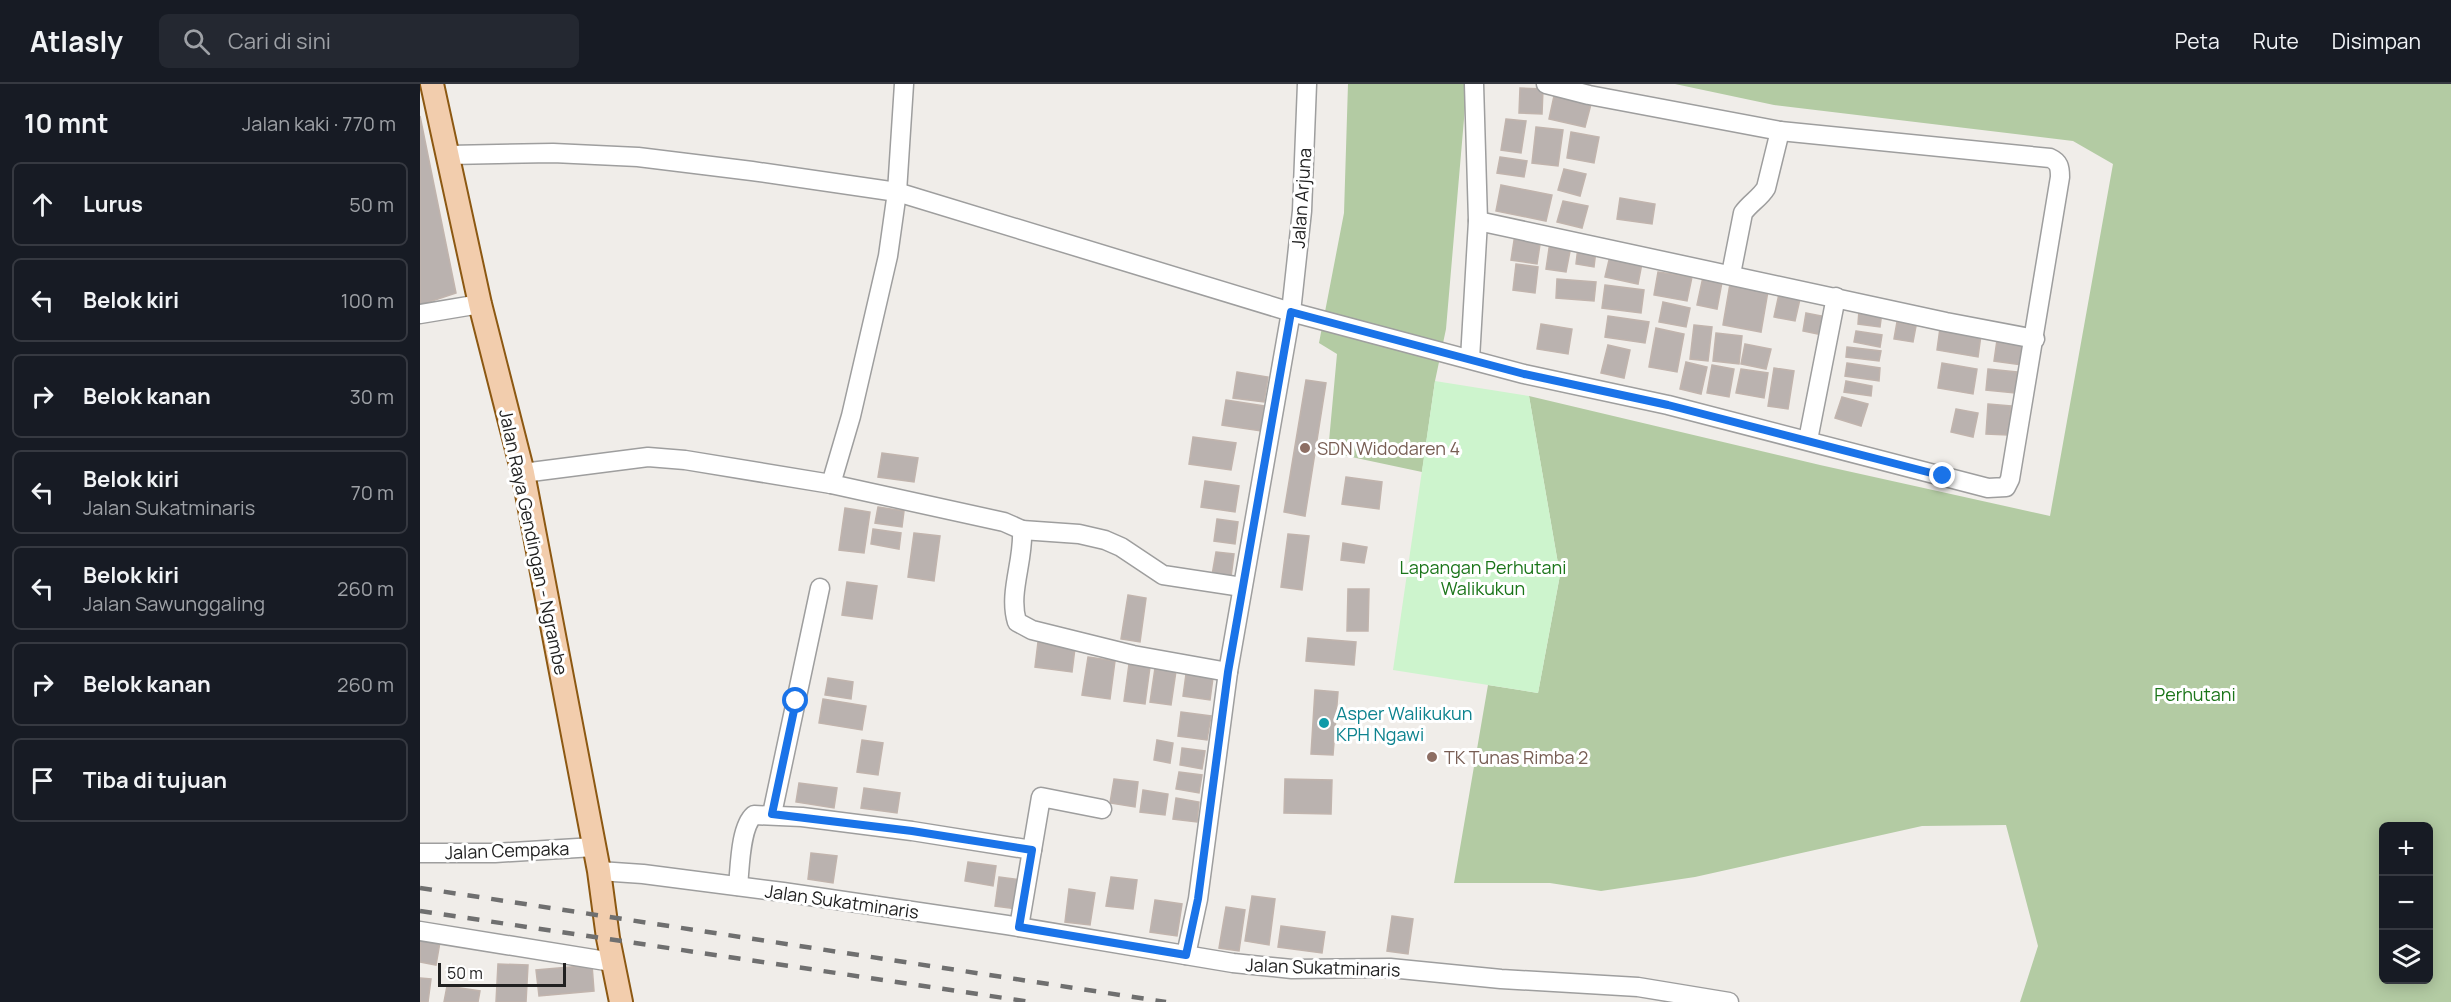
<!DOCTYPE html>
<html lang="id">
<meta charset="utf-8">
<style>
:root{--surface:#171b24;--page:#242831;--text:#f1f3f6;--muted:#9ea1a6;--line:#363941}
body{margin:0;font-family:Manrope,sans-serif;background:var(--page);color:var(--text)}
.controls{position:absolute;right:18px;bottom:18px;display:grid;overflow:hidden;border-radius:9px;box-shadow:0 3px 15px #0003}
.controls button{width:54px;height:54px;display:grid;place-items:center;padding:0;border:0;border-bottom:2px solid var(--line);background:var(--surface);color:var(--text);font:30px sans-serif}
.scale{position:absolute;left:18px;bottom:15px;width:128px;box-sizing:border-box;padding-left:6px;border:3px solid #212121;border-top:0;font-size:16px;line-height:21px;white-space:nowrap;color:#212121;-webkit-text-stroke:4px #fff;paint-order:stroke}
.stop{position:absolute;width:18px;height:18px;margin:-14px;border:4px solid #1a73e8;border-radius:50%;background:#fff}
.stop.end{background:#1a73e8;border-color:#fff;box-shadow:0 2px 6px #0008}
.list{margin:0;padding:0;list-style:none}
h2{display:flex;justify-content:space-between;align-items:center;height:78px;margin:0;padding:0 24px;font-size:26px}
h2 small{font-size:20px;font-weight:400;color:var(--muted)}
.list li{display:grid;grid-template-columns:39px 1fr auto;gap:18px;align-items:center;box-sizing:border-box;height:84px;margin:0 12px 12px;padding:0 12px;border:2px solid var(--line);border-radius:9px}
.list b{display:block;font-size:22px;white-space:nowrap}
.list p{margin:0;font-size:20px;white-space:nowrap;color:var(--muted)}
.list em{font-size:20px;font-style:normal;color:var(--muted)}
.icon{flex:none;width:33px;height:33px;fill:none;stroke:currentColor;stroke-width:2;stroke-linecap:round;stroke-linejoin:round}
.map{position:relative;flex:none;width:2031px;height:918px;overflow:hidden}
header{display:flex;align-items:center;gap:36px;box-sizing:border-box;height:84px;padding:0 30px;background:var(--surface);border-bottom:2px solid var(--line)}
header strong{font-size:28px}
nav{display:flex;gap:33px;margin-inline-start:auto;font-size:21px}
.search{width:420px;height:54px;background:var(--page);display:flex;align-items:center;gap:15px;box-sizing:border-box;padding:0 21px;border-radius:9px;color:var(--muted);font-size:22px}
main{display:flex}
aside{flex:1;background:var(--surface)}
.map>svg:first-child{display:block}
.forest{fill:#b3cba3;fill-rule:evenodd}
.park{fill:#cdf4cd}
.building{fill:#bab2af;stroke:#c1b4ad;stroke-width:1.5}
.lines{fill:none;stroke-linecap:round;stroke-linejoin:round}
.minor-casing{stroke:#9e9e9e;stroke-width:21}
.major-casing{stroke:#8c5812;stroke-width:26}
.minor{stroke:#fff;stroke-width:18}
.major{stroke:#f2cdad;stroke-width:22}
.rail{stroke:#6f6f6f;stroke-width:4.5;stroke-dasharray:12 12;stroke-linecap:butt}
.route{stroke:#1a73e8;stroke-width:8}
.education-dot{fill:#8d6e63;stroke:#fff;stroke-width:2}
.culture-dot{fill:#0f9aa8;stroke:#fff;stroke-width:2}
.labels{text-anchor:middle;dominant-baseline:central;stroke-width:6;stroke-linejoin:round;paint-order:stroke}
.street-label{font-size:18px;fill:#212121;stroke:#fff}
.education-label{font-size:18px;fill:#785e54;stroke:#fff;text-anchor:start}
.park-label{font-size:18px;fill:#1b751a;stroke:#fff}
.culture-label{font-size:18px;fill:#0d838f;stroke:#fff;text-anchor:start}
</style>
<header>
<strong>Atlasly</strong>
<div class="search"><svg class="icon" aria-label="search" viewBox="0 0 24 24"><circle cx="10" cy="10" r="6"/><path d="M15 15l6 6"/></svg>Cari di sini</div>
<nav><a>Peta</a><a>Rute</a><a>Disimpan</a></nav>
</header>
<main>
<aside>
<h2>10 mnt<small>Jalan kaki · 770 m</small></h2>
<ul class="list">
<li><svg class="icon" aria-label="ahead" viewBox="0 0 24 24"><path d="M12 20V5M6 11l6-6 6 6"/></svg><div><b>Lurus</b></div><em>50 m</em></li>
<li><svg class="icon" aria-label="left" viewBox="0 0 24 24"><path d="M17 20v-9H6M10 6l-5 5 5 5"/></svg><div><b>Belok kiri</b></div><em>100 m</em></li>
<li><svg class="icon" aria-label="right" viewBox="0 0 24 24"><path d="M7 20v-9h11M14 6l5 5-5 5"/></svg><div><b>Belok kanan</b></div><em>30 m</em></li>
<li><svg class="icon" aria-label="left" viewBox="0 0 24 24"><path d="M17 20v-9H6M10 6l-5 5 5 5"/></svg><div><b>Belok kiri</b><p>Jalan Sukatminaris</p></div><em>70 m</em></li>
<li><svg class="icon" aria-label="left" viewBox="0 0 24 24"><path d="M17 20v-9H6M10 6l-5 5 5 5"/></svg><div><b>Belok kiri</b><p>Jalan Sawunggaling</p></div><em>260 m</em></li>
<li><svg class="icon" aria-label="right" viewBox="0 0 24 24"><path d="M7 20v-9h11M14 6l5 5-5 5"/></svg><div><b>Belok kanan</b></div><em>260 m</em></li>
<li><svg class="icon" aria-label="arrive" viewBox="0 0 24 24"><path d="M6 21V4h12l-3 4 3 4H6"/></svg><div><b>Tiba di tujuan</b></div></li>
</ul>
</aside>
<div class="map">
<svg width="2031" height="918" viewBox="0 0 2031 918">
<rect width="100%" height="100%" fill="#f0ede9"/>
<g class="forest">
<path d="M928 0H1047L1026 245 1015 297 1002 388 908 368 917 270 899 259 924 129Z"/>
<path d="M1255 0H2031V918H1600L1618 862 1586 741 1502 742 1275 793 1181 807 1130 799H1034L1068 601 1118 609 1140 491 1109 312 1400 381 1630 432 1693 80 1653 57 1354 21ZM1964 742H2008V896H1964Z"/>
</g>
<path class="park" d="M1015 297 1109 312 1140 491 1118 609 973 586Z"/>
<g class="building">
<path d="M1100 4 1123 5 1122 30 1099 29Z"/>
<path d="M1134 12 1171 20 1165 43 1129 35Z"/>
<path d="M0 32 36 209 0 221Z"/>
<path d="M1086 35 1106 37 1101 69 1081 66Z"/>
<path d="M1116 43 1143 46 1138 82 1112 79Z"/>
<path d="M1151 48 1179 53 1174 79 1147 74Z"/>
<path d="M1080 73 1107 77 1104 93 1077 89Z"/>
<path d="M1144 85 1166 90 1160 112 1138 106Z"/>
<path d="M1081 101 1132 111 1126 137 1076 127Z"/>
<path d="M1200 114 1235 120 1232 140 1197 135Z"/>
<path d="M1143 117 1168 122 1162 144 1137 138Z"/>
<path d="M1095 150 1121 154 1117 180 1091 176Z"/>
<path d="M1130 158 1151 162 1146 188 1126 185Z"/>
<path d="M1158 163 1176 166 1174 183 1156 180Z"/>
<path d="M1190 172 1222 179 1218 200 1185 193Z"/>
<path d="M1096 180 1118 183 1115 209 1093 206Z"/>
<path d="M1238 188 1272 193 1267 217 1234 211Z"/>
<path d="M1283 193 1302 198 1297 225 1277 221Z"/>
<path d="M1137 195 1176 198 1174 217 1136 214Z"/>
<path d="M1310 200 1348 207 1341 248 1303 241Z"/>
<path d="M1185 201 1224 206 1221 229 1182 224Z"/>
<path d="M1359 210 1380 215 1375 237 1354 233Z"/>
<path d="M1243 218 1270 224 1266 243 1239 238Z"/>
<path d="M1439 226 1462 228 1460 243 1438 240Z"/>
<path d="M1386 229 1407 233 1403 251 1383 247Z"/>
<path d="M1188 232 1229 238 1225 259 1185 253Z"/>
<path d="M1477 238 1496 242 1493 258 1474 255Z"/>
<path d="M1121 240 1152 245 1148 270 1117 265Z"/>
<path d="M1274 241 1292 243 1288 277 1270 275Z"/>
<path d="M1236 244 1264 250 1257 288 1229 283Z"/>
<path d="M1520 244 1561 251 1558 273 1517 266Z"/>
<path d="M1436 247 1462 251 1460 263 1434 258Z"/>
<path d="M1296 249 1322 252 1319 280 1293 277Z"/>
<path d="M1577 256 1605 260 1602 281 1574 277Z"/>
<path d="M1325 260 1351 265 1346 285 1321 280Z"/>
<path d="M1188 261 1210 266 1204 294 1181 289Z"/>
<path d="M1427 263 1461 267 1459 277 1426 273Z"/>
<path d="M1266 278 1287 283 1281 310 1260 305Z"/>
<path d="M1427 279 1460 284 1459 297 1425 292Z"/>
<path d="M1522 279 1557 285 1553 310 1518 304Z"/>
<path d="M1292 281 1314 285 1309 313 1287 309Z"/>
<path d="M1354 284 1374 287 1368 325 1348 322Z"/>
<path d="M1321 285 1348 289 1344 314 1316 309Z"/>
<path d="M1568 285 1597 288 1595 309 1566 306Z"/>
<path d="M817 288 848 293 844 318 813 314Z"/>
<path d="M886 296 906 299 885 432 864 428Z"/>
<path d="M1426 297 1452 302 1451 312 1424 308Z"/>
<path d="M1422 313 1448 320 1441 342 1415 334Z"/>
<path d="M806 316 844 322 841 347 802 341Z"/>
<path d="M1568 320 1591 322 1588 351 1566 350Z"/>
<path d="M1536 325 1558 329 1553 353 1531 348Z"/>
<path d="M773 353 816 359 811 386 769 380Z"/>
<path d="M462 369 498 374 494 398 458 393Z"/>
<path d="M926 393 962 398 959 425 922 420Z"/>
<path d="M785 397 819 402 815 428 781 423Z"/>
<path d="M458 423 484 427 482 443 455 439Z"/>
<path d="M425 424 450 428 444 469 419 466Z"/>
<path d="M797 435 818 438 815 460 794 457Z"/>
<path d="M453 445 481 449 479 465 451 460Z"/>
<path d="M494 449 520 452 514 497 488 493Z"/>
<path d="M868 450 889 452 882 506 861 503Z"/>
<path d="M923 459 947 463 944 479 921 476Z"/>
<path d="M796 468 814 470 811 493 792 491Z"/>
<path d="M427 498 457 502 452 535 422 531Z"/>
<path d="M928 505H949L948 547H927Z"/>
<path d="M708 511 726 514 720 558 701 555Z"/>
<path d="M888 554 936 558 934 581 886 577Z"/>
<path d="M618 558 655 564 652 588 615 583Z"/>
<path d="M668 573 695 577 690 615 662 611Z"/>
<path d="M709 580 730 583 725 620 704 617Z"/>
<path d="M735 584 756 587 751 621 730 618Z"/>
<path d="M766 590 793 594 790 616 763 612Z"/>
<path d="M408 594 433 598 431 615 405 611Z"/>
<path d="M895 606 918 608 913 671 891 670Z"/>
<path d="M403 615 446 622 442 646 399 639Z"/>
<path d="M761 628 791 632 787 656 758 652Z"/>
<path d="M442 656 463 659 458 691 437 688Z"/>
<path d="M737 656 753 659 750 679 734 676Z"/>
<path d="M762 664 785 667 782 685 760 681Z"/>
<path d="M759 688 782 691 779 709 756 705Z"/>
<path d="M694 695 718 698 715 723 690 719Z"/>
<path d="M865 695 912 696 911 730 864 729Z"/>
<path d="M379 699 417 704 414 724 376 718Z"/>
<path d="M444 704 480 709 477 729 441 724Z"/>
<path d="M723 706 748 710 745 731 720 728Z"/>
<path d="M756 714 779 718 777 738 753 735Z"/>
<path d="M391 769 417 772 413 799 388 795Z"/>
<path d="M548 778 576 782 573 802 545 797Z"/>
<path d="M579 793 602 796 597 825 575 822Z"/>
<path d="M691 793 717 796 713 825 686 822Z"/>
<path d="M649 805 675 809 670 841 645 838Z"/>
<path d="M832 812 855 815 849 861 825 857Z"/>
<path d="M735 816 762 820 757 852 730 848Z"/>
<path d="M806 823 825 826 819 867 799 864Z"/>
<path d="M972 832 993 835 988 870 967 867Z"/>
<path d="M861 842 905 848 902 869 858 863Z"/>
<path d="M0 854 20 858 16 881 0 878Z"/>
<path d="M78 880 108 881 106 918H76Z"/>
<path d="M172 881 174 907 119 912 116 886Z"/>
<path d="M0 894 11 895 8 918H0Z"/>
<path d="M27 902 60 907 58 918H24Z"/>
</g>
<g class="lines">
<g class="minor-casing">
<g id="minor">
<path d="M29 71 133 69 218 73 332 87 477 108 871 228 1104 290 1248 321 1568 404 1586 403 1590 395 1640 93C1640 83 1639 78 1630 74L1360 47 1169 11 1126 0"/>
<path d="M1058 137 1526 238 1615 255"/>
<path d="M1311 190 1323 129C1330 119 1340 114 1346 104L1360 47"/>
<path d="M0 230 60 220"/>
<path d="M1050 275 1058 137 1054 0"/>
<path d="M1388 356 1416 213"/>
<path d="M103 389 228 373 265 376 411 400 584 438 602 446C604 477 588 509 597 538L612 546 713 571 808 588"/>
<path d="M411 400 431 332 468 172 477 108 484 0"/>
<path d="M602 446 659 450 685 456 701 463 743 491 822 503"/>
<path d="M352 730 400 504"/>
<path d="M0 769H75L174 763"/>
<path d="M179 787 223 790 363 808 587 841 813 879 872 885 970 884 1081 895 1218 903 1309 918"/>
<path d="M318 802C320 784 320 743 334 731L382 733 492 747 612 766"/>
<path d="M599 843 621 713 682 725"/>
<path d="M0 847 192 878"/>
<path d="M766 871 778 815 808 588 871 228 882 127 887 0"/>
</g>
</g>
<g class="major-casing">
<path id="major" d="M12 0 60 220 103 389 179 787 188 854 201 918"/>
</g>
<use href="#minor" class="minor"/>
<use href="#major" class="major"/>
<g class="rail">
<path d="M0 804 746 918"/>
<path d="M0 827 611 918"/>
</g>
</g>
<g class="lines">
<path class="route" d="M376 617 352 730 492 747 612 766 599 843 766 871 778 815 808 588 871 228 1104 290 1248 321 1523 392"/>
</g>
<g class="education-dot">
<circle cx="885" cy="364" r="6"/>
<circle cx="1012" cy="673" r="6"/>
</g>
<circle class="culture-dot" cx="904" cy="639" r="6"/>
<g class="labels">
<g class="street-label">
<text transform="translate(881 114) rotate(-86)">Jalan Arjuna</text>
<text transform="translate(114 458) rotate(78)">Jalan Raya Gendingan - Ngrambe</text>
<text transform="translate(87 766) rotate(-2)">Jalan Cempaka</text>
<text transform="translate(422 817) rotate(8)">Jalan Sukatminaris</text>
<text transform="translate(903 883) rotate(2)">Jalan Sukatminaris</text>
</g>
<g class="education-label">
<text x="897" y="364">SDN Widodaren 4</text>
<text x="1024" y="673">TK Tunas Rimba 2</text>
</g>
<g class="park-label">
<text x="1063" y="483">Lapangan Perhutani<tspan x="1063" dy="21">Walikukun</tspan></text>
<text x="1775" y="610">Perhutani</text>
</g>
<g class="culture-label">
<text x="916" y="629">Asper Walikukun<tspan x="916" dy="21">KPH Ngawi</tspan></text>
</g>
</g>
</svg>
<div class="controls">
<button>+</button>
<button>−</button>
<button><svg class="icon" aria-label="layers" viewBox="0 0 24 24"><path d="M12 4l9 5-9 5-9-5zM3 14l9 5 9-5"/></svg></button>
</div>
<div class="scale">50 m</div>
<div class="stop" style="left:376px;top:617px"></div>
<div class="stop end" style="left:1523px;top:392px"></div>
</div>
</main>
